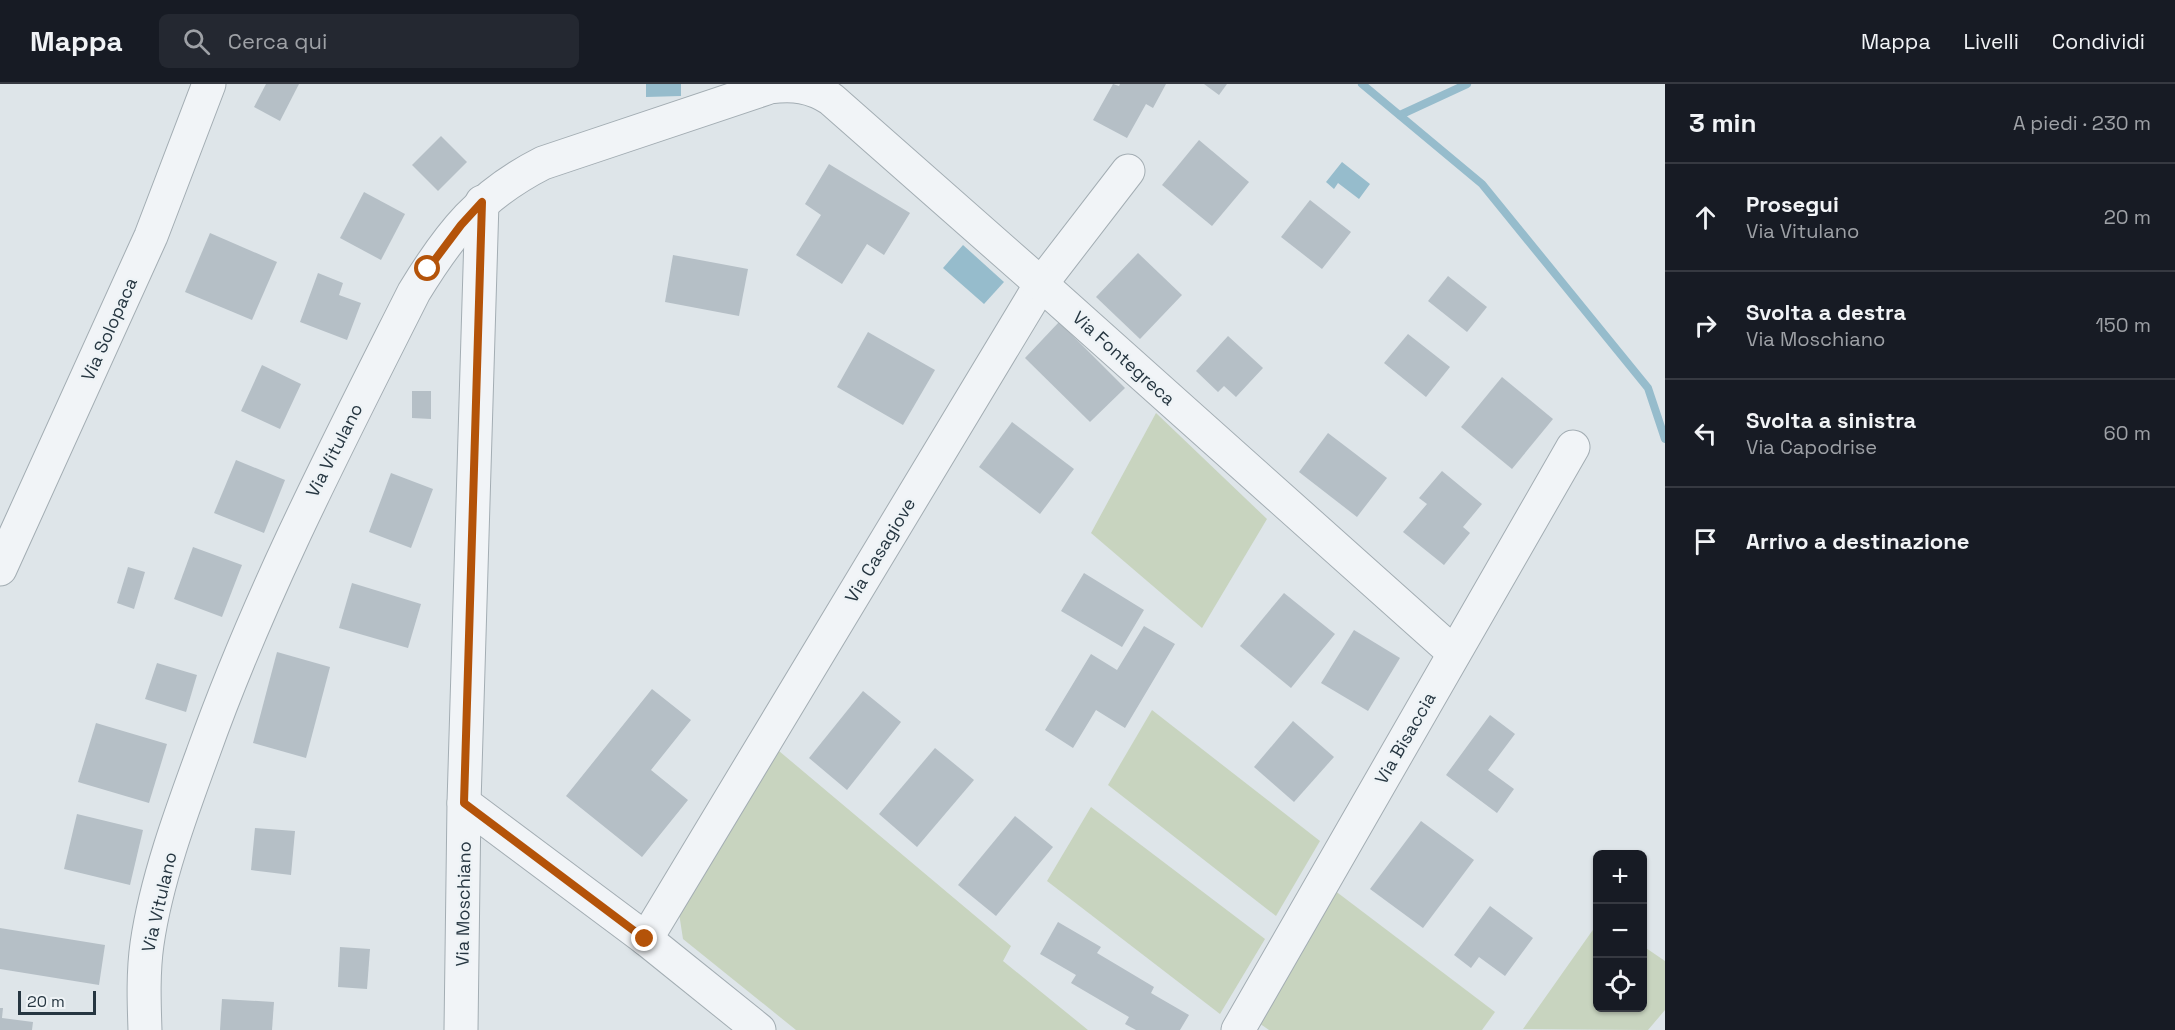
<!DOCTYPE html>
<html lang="it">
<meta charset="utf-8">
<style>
:root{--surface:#171b24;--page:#242831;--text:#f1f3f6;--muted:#9ea1a6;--line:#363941}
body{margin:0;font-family:"Space Grotesk",sans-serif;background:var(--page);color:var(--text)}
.controls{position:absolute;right:18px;bottom:18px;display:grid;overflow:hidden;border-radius:9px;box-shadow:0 2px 4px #0004}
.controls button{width:54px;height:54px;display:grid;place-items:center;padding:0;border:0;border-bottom:2px solid var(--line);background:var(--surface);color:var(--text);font:30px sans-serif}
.scale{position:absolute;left:18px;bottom:15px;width:78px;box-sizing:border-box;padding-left:6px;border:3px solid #263641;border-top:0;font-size:16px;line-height:21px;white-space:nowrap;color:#263641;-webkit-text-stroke:4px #eef3f6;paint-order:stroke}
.stop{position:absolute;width:18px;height:18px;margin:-14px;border:4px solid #b45309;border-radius:50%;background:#fff}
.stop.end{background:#b45309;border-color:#fff;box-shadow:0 2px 6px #0008}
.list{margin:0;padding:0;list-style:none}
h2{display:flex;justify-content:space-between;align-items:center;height:78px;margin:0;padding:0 24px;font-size:26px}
h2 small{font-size:20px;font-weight:400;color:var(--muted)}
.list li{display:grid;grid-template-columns:39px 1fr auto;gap:18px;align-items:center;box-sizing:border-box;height:108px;padding:0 24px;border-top:2px solid var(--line)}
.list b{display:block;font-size:22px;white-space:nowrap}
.list p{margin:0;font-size:20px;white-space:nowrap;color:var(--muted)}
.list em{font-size:20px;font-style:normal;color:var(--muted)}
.icon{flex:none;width:33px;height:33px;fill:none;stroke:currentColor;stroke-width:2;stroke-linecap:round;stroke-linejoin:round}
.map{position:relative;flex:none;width:1665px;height:946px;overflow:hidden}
header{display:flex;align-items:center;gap:36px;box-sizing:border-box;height:84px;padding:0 30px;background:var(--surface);border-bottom:2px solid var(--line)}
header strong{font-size:28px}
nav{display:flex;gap:33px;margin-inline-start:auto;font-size:21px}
.search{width:420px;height:54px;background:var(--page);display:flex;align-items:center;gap:15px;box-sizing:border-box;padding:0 21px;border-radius:9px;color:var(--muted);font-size:22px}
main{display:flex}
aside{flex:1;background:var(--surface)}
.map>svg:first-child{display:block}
.green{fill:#c8d4bf}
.water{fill:#96bccc}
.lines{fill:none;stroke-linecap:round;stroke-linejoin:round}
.stream{stroke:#96bccc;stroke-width:8}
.building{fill:#b5bfc6}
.minor-casing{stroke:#a3adb3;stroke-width:35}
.minor{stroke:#f1f4f7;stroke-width:33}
.route{stroke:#b45309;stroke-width:8}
.labels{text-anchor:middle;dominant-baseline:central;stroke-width:5;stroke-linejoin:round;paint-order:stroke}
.street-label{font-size:18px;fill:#263641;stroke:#eef3f6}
</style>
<header>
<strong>Mappa</strong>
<div class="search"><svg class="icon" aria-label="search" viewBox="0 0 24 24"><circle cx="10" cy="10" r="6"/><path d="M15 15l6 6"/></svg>Cerca qui</div>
<nav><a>Mappa</a><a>Livelli</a><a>Condividi</a></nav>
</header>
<main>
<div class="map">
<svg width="1665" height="946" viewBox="0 0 1665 946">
<rect width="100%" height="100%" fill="#dee5e9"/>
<g class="green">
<path d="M1156 329 1267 435 1202 544 1091 449Z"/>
<path d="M1152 626 1320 757 1276 832 1108 701Z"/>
<path d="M779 667 1011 862 1003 877 1088 946H796L683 855 679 829Z"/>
<path d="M1091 723 1265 855 1220 930 1047 797Z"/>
<path d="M1334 806 1495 928 1482 946H1269L1256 937Z"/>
<path d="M1597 840 1598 924H1642L1643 862 1665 877V926L1648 946 1523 945Z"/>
</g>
<g class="water">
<path d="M646 0H681V12L646 13Z"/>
<path d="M1342 78 1370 100 1359 115 1338 99 1334 105 1326 98Z"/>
<path d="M963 161 1004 198 984 220 943 184Z"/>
</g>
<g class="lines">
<g class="stream">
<path d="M1362 0 1482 100 1648 304 1665 355"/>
<path d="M1400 31 1467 0"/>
</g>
</g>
<g class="building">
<path d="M266 0H299L280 37 254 23Z"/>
<path d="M1113 0 1119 2 1120 0H1166L1153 24 1146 20 1127 54 1093 36Z"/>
<path d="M1204 0H1227L1219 11Z"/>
<path d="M441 52 467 78 438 107 412 81Z"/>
<path d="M1199 56 1249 98 1212 142 1162 101Z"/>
<path d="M829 80 910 129 884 171 867 160 842 200 796 171 821 131 805 120Z"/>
<path d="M364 108 405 130 381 176 340 154Z"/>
<path d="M1310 116 1351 148 1322 185 1281 153Z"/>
<path d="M210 149 277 178 252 236 185 208Z"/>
<path d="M1138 169 1182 211 1140 255 1096 213Z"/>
<path d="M673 171 748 185 739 232 665 218Z"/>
<path d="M318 189 343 199 339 211 361 219 347 256 300 238Z"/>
<path d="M1448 192 1487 223 1467 248 1428 217Z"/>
<path d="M1059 238 1125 304 1090 338 1025 274Z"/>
<path d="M868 248 935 286 903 341 837 303Z"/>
<path d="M1408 250 1450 283 1426 313 1384 279Z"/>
<path d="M1228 252 1263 284 1236 313 1224 302 1218 308 1196 287Z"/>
<path d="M262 281 301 300 280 345 241 327Z"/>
<path d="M1502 293 1553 335 1512 385 1461 343Z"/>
<path d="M412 307H431V335L412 334Z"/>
<path d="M1012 338 1074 385 1040 430 979 383Z"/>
<path d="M1328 349 1387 394 1357 433 1299 388Z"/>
<path d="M236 376 285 396 264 449 214 429Z"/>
<path d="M1442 387 1482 420 1463 443 1470 449 1444 481 1403 448 1427 420 1419 414Z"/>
<path d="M391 389 433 405 411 464 369 448Z"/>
<path d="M193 463 242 481 222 533 174 515Z"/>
<path d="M128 483 145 488 134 525 117 519Z"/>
<path d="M1084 489 1144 526 1122 563 1061 527Z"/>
<path d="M352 499 421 520 408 564 339 544Z"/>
<path d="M1284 509 1335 550 1291 604 1240 562Z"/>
<path d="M1144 542 1175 560 1125 644 1096 626 1073 664 1045 646 1091 570 1117 586Z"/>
<path d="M1354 546 1400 574 1368 627 1321 599Z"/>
<path d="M277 568 330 583 306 674 253 659Z"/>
<path d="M157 579 197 591 186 628 145 615Z"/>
<path d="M652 605 691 636 651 686 688 716 642 773 566 712Z"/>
<path d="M863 607 901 638 847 706 809 674Z"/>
<path d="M1490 631 1515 650 1488 686 1514 705 1497 729 1446 691Z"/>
<path d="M1293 637 1334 673 1294 718 1254 683Z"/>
<path d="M96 639 167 660 149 719 78 698Z"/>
<path d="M935 664 974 696 917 763 879 730Z"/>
<path d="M77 730 143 746 130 801 64 785Z"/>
<path d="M1015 732 1053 763 996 832 958 801Z"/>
<path d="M1421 737 1474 776 1423 844 1370 805Z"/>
<path d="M255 744 295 747 291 791 251 786Z"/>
<path d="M1490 822 1533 854 1505 892 1479 873 1471 884 1454 871Z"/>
<path d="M1058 838 1101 863 1097 869 1154 903 1151 909 1189 931 1180 946H1136L1125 940 1129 933 1071 899 1076 891 1040 870Z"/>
<path d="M0 844 105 861 99 901 0 885Z"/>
<path d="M340 863 370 865 367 905 338 903Z"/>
<path d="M222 915 274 918 272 946H220Z"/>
<path d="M0 924H3L2 934 33 938 32 946H0Z"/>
</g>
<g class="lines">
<g class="minor-casing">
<g id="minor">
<path d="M0 485 151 152 209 0"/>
<path d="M464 719 646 855 759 946"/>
<path d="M646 855 1041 200 1128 87"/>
<path d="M145 946C144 918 143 888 147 860 156 797 181 729 203 669 260 509 338 359 414 208 450 149 480 111 543 79L770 3C793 0 811 2 831 15L1041 200 1454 569"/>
<path d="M461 946 464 719 482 118"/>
<path d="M1238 946 1573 363"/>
</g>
</g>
<use href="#minor" class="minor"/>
</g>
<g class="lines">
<path class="route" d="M428 185 461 141 482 118 464 719 645 855"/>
</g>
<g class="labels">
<g class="street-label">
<text transform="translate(109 245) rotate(-66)">Via Solopaca</text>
<text transform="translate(1124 274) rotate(42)">Via Fontegreca</text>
<text transform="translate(334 366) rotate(-63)">Via Vitulano</text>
<text transform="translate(880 466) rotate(-59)">Via Casagiove</text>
<text transform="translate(1405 654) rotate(-60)">Via Bisaccia</text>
<text transform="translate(159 818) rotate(-77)">Via Vitulano</text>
<text transform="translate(463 820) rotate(-89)">Via Moschiano</text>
</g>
</g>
</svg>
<div class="controls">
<button>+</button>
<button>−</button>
<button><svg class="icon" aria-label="locate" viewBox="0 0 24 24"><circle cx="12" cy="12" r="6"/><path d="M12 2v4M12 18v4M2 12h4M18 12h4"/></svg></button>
</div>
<div class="scale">20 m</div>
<div class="stop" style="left:428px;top:185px"></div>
<div class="stop end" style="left:645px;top:855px"></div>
</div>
<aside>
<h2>3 min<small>A piedi · 230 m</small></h2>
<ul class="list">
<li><svg class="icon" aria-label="ahead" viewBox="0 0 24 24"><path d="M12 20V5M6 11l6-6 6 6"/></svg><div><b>Prosegui</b><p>Via Vitulano</p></div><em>20 m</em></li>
<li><svg class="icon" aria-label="right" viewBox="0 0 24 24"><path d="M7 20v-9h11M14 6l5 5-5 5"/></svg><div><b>Svolta a destra</b><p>Via Moschiano</p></div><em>150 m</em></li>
<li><svg class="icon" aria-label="left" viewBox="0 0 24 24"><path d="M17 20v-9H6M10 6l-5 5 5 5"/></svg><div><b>Svolta a sinistra</b><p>Via Capodrise</p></div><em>60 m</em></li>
<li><svg class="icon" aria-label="arrive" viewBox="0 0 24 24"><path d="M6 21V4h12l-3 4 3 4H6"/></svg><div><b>Arrivo a destinazione</b></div></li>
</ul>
</aside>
</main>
